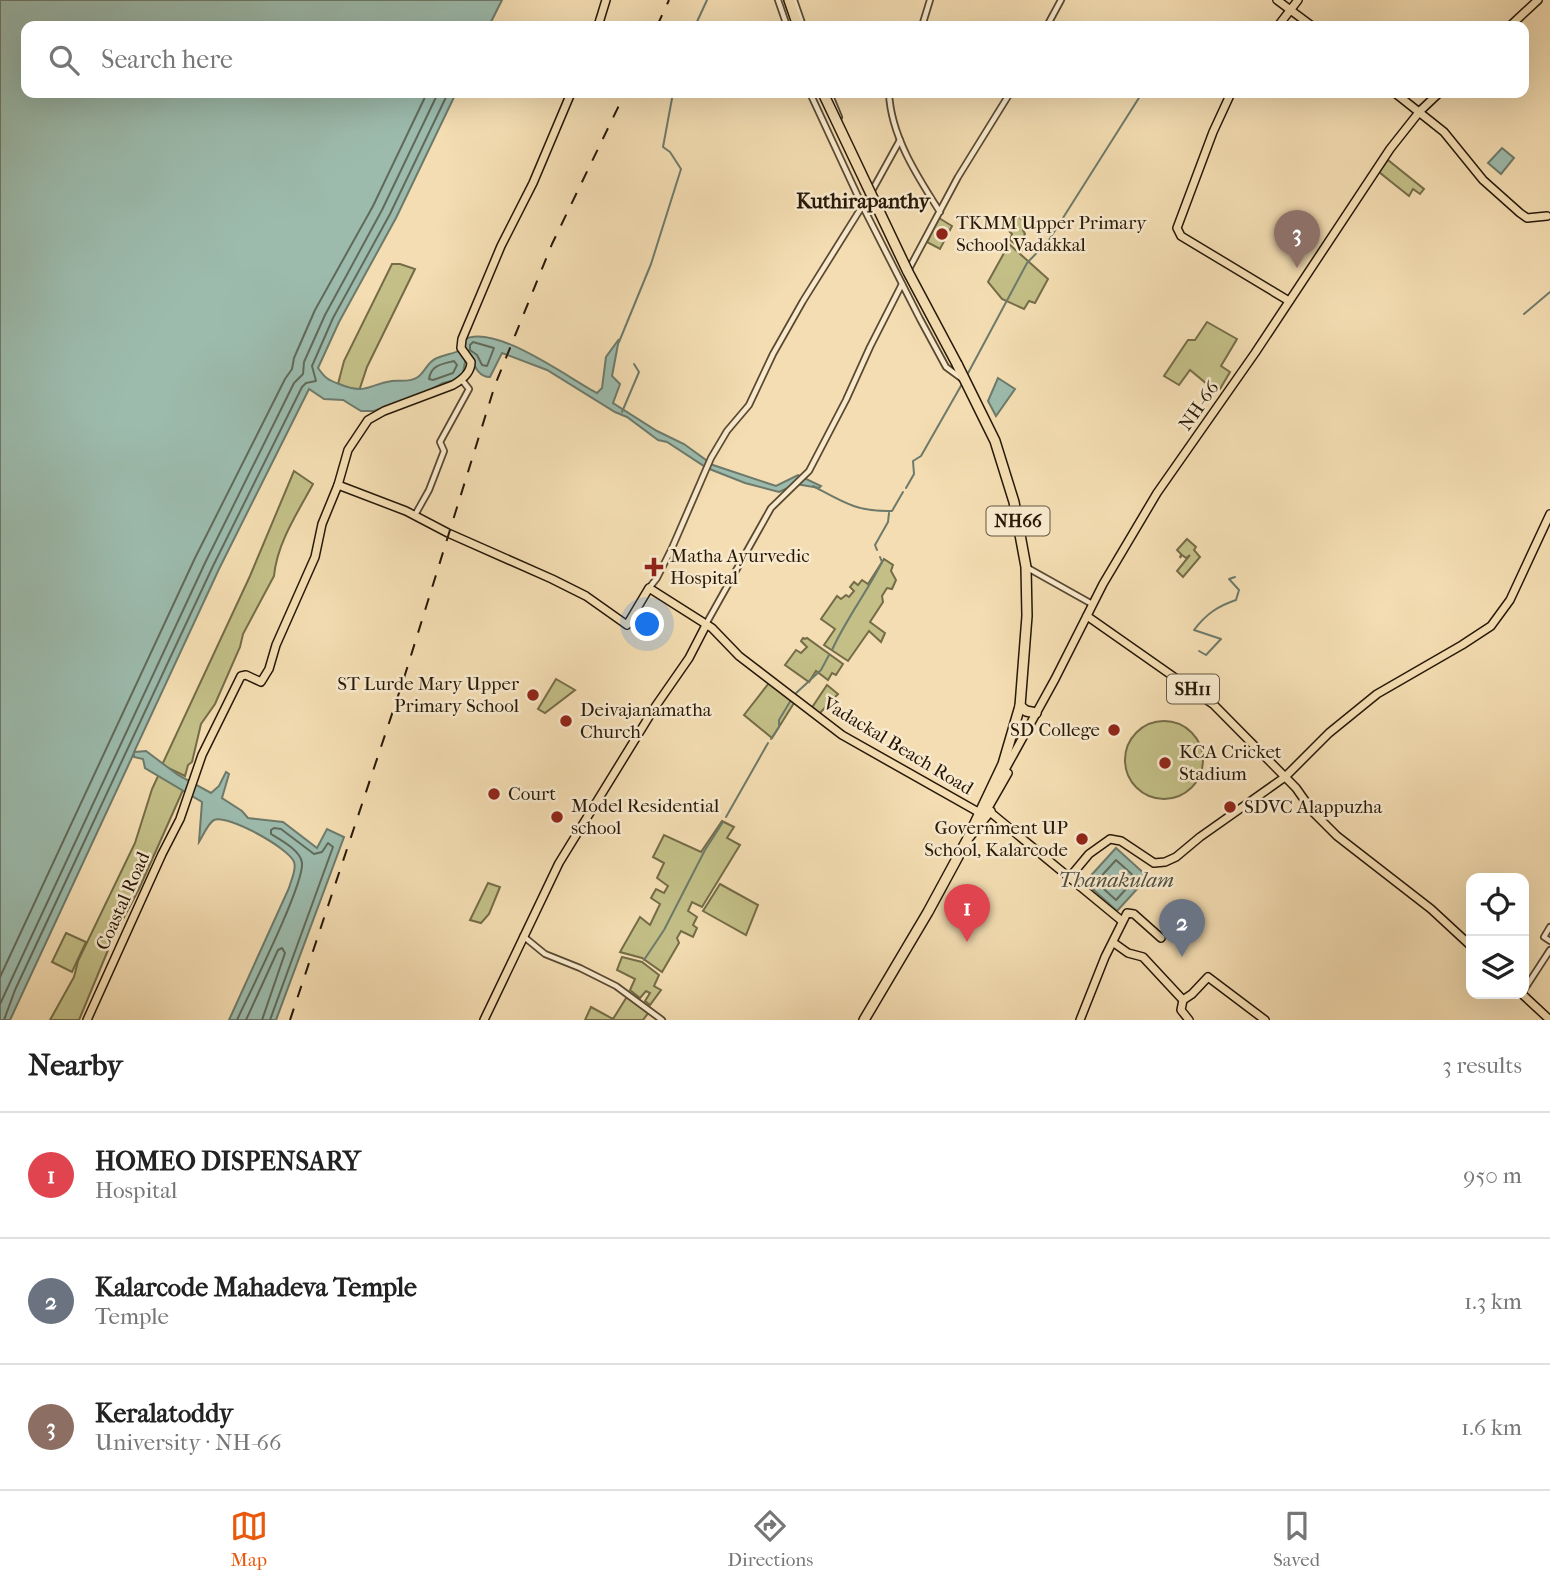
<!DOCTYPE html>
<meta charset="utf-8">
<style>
:root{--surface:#fff;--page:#f6f6f6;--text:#222;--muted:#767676;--line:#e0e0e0;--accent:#ea580c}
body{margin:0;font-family:"IM FELL French Canon",serif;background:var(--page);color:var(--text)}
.controls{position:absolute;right:21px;bottom:21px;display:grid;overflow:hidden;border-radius:14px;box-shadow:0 7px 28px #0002}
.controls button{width:63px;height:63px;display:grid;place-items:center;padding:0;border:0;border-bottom:2px solid var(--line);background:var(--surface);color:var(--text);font:35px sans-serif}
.you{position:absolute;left:648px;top:625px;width:24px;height:24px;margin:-18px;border:5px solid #fff;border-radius:50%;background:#1a73e8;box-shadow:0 0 0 10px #1a73e833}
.badge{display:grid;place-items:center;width:46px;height:46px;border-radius:50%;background:var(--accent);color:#fff;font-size:23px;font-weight:700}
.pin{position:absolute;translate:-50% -58px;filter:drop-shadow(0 2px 4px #0008)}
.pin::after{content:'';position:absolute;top:37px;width:24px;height:21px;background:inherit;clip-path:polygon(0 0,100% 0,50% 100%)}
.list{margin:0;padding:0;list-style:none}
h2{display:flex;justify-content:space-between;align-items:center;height:91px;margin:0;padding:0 28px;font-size:30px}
h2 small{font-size:23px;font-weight:400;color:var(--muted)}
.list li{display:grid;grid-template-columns:46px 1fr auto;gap:21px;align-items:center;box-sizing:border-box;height:126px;padding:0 28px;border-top:2px solid var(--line)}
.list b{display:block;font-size:26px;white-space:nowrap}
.list p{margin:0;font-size:23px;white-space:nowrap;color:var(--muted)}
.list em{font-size:23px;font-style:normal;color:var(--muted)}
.icon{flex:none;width:38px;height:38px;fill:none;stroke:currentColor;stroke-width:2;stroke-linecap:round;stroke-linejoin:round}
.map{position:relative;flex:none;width:1550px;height:1020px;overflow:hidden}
.search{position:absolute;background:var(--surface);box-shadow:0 7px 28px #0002;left:21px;right:21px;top:21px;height:77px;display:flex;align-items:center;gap:18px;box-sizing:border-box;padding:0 24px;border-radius:14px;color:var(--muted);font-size:26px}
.sheet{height:469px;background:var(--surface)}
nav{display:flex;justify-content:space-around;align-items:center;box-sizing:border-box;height:98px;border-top:2px solid var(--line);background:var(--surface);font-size:19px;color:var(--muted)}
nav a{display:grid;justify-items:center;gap:4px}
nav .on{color:var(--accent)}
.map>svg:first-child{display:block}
.green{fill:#c3bf87;stroke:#746c48;stroke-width:2}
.water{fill:#9cbbad;stroke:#6d7a6b;stroke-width:2}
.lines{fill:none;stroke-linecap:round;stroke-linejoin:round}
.shore{stroke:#616a5a;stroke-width:2}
.stream{stroke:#6d7a6b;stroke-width:2}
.minor-casing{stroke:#5a4932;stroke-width:8}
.major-casing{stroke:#261808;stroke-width:10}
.highway-casing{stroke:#261808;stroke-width:12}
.minor{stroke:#f8e9cd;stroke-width:4.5}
.major{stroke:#f4ddb2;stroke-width:7}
.highway{stroke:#f4ddb2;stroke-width:9}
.rail{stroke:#261808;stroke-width:2;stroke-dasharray:12 12;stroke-linecap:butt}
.highway-bridge-casing{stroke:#261808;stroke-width:12;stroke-linecap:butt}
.highway-bridge{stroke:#f4ddb2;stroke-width:9}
.poi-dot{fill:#8f2418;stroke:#f8e9cd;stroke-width:2.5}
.labels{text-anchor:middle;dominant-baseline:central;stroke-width:5;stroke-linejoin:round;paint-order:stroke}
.shield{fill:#f8e9cd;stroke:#655743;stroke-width:2}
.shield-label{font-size:18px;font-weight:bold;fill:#261808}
.poi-label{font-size:19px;fill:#261808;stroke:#f8e9cd;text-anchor:start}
.street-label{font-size:19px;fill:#261808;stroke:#f8e9cd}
.neighbourhood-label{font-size:21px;font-weight:bold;fill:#261808;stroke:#f8e9cd}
.water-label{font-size:21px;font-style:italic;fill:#4f5142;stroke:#f8e9cd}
</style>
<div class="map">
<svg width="1550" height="1020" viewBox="0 0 1550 1020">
<rect width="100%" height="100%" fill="#f4ddb2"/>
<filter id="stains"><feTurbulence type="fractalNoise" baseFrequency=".00286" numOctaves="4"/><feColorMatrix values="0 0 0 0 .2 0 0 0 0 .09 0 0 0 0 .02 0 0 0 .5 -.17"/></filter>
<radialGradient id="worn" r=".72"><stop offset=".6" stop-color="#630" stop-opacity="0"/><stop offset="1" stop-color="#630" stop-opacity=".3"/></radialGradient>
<g class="green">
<path d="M1388 160 1424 189 1420 194 1413 189 1409 196 1379 172Z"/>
<path d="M1017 215 1027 224 1023 230 1025 234 1023 238 1027 243 1022 250 1010 240 1012 234 1007 229Z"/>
<path d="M939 218 952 226 940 249 927 242Z"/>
<path d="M1009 244 1048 279 1035 303 1029 301 1024 309 1002 299 988 282Z"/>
<path d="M392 264H400L415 269 367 367 359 391 347 388 338 384 344 361Z"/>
<path d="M1207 322 1237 339 1221 366 1230 372 1220 389 1207 384 1190 370 1179 385 1164 376 1188 340H1195Z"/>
<path d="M294 471 313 484C298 512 277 543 274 576L243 634 240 647 215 704 201 724 192 762 188 765 185 776 162 765 250 576Z"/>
<path d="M1187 539 1196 547 1194 550 1200 557 1183 577 1177 571 1190 555 1186 558 1182 555 1180 558 1181 554 1177 550Z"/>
<path d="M884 559 893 565 891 571 896 580 892 589 887 588 882 596 883 602 870 622 885 633 881 642 869 631 848 661 824 645 835 629 821 619 837 596 841 599 846 595 849 597 854 591 850 587 854 582 858 585 862 580 868 584Z"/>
<path d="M803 638 805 639 807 638 843 664 836 675 832 673 828 680 816 671 809 682 785 665 796 650 801 653 807 647 801 641Z"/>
<path d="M556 679 575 690 545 713 538 709Z"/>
<path d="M769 683 794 703 772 738 744 715Z"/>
<path d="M827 685 838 694 819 714 811 709Z"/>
<circle cx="1164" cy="760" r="39"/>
<path d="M159 774 183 790 139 889 113 938 79 1020H50L74 977 78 961 135 843 152 789Z"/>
<path d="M722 821 734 827 727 838 740 845 702 907 692 902 688 911 697 917 693 925 697 928 693 937 681 931 677 938 679 943 662 972 642 958 620 952 640 917 650 925 660 904 651 898 656 889 664 893 668 886 657 878 664 863 653 857 664 835 701 852Z"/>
<path d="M488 883 500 887 489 914 481 923 470 920Z"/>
<path d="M720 884 758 905 746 935 703 911Z"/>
<path d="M66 933 86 942 72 972 52 962Z"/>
<path d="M622 957 642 962 659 975 654 986 661 990 650 1005 645 1001 650 993 646 991 640 998 630 990 635 979 617 970Z"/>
<path d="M628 995 649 1012 643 1020H585L591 1007 613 1019Z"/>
</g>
<g class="water">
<path d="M0 0H502L489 26H26V93H456L396 218 339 322 318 368C325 378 328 380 339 384 366 395 367 385 392 381 399 380 410 383 418 377 426 371 427 362 437 358 446 354 454 354 463 349V340C494 322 568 378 597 393L602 388 606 357 619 339 612 376 620 384 613 403 657 431 684 444 713 465 776 486 798 475 821 486 819 488 796 484 779 492 745 483 707 468 667 442 658 440 627 417 615 412 547 370 502 353 490 377C479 377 475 367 471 358L465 362 463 373 457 380 443 383 432 389 374 411H361L343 400 324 399 309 389 219 569 134 752 146 751 178 775 211 793 219 786 226 772 229 774 222 798 242 811 248 818 283 822 317 848 327 829 344 837 276 1020H229L289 888C291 880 297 869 294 862 289 848 227 814 214 820 208 823 203 836 199 842L202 802 145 768 143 759 134 757V753L10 1020H0Z"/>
<path d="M1502 148 1514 158 1501 174 1488 163Z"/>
<path d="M998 378 1015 389 996 416 988 401Z"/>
<path d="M1116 848 1148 877 1117 911 1085 882Z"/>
</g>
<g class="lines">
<g class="shore">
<path d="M473 342 494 348 487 366 482 365 477 355 470 350V345Z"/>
<path d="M454 361 457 365 453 373 433 380 429 379C431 365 442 364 454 361Z"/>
<path d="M1116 860 1136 878 1116 900 1096 882Z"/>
<path d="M0 977 195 558 285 379 292 369 294 358 315 310 373 206 427 93"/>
<path d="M0 1004 205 563 294 383 303 374 304 362 325 315 382 210 438 93"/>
<path d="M4 1020 15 990 213 566 302 387 306 383 316 381 312 366 333 318 390 214 448 93"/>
<path d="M237 1020C249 994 304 885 302 863 301 851 281 840 271 834V830L274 828 281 829 314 854 322 852 328 843 333 847 270 1020"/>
<path d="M246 1020 278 950 282 948 285 953 262 1020"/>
</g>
<g class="stream">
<path d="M695 26 707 0"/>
<path d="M1524 314 1550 292"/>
<path d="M619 342 651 264 681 169 670 152 663 147 673 93"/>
<path d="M966 377 1027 263 1049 240 1142 93"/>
<path d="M622 412 639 372 634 364"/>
<path d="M813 486C843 502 857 512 892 511L903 492"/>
<path d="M906 488 914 474 913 461 921 456 962 384"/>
<path d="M877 550 875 545 888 522 889 513"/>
<path d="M832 650C846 619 867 592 882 562L880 557"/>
<path d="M1199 651 1206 655 1221 639 1194 630C1206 614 1218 606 1236 600L1239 590 1229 579 1235 577"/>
<path d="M794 695 821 670 829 655"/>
<path d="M771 739 779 727V720L791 700"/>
<path d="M726 817 768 743"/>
<path d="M644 960 664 930 705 850 723 822"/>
</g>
<g class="minor-casing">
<g id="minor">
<path d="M778 0 787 26"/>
<path d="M794 0 803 26"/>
<path d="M922 26 930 0"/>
<path d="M1047 26 1061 0"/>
<path d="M810 93 862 205 920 319 946 367 961 378"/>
<path d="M829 93 839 117"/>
<path d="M889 93C891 136 917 176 940 212"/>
<path d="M910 267 958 177 1010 93"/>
<path d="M415 515 429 490 444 451 440 442 469 389 462 380"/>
<path d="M1026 567 1092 604"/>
<path d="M649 588 657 578 672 548 711 458 727 431 749 405 773 354 803 301 873 189 900 140"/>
<path d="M706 624 771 508 809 471 846 400 870 347 902 284"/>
<path d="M1550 927 1544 937 1550 941"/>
<path d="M523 936 545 954 580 968 616 986 662 1020"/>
<path d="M1524 990 1550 950"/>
</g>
</g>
<g class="major-casing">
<g id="major">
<path d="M1277 0 1312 26"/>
<path d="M598 26 606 0"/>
<path d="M1278 26 1298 0"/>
<path d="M1510 26 1538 0"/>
<path d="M1231 93 1213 132 1177 228 1181 236 1289 301"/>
<path d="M1395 93 1444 132 1483 180 1520 213 1527 218 1547 216"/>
<path d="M338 485 406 511 448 533 552 579 586 596 627 625 649 588 712 628 739 656 842 735 980 813 988 808 1008 773"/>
<path d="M1087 616 1214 705 1296 788 1313 812 1337 836 1431 909 1471 946"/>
<path d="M1001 777 1055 679 1103 584 1157 493 1255 353 1390 149 1420 111 1439 93"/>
<path d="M990 812 1122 921"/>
<path d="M970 837 991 811"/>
<path d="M1069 878 1089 854 1110 839 1121 841 1154 863 1165 862 1176 857 1200 837 1285 777 1329 733 1377 694 1462 645 1491 626 1510 600 1550 514"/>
<path d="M1114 943 1128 953 1143 957 1183 1000 1192 994 1208 977 1265 1020"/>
<path d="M1522 994 1550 1020"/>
<path d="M1183 1000 1181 1010 1189 1020"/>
<path d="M87 1020 162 854 180 819 202 755 241 676 246 675 261 682 269 669 276 645 315 557 322 524 338 485 348 450 368 420 384 411 453 385C462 380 471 372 471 362L461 348 462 339 501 246 533 183 571 93"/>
<path d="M484 1020 559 863 655 707 689 658 706 625"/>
<path d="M1080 1020 1105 957 1127 913 1134 914 1161 938"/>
</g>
</g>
<g class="highway-casing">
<g id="highway">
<path d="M789 0 798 26"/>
<path d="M1020 706 1026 711 1036 713"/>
<path d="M864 1020 928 912 967 840 1003 764 1020 706 1027 616 1026 567 1014 502 995 441 957 364"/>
</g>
</g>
<use href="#minor" class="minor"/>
<use href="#major" class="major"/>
<use href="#highway" class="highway"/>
<g class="rail">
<path d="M657 26 669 0"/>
<path d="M290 1020 404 678 495 385 552 244 625 93"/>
</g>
<g class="highway-bridge-casing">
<path id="highway-bridge" d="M823 93 908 272 957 364"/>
</g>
<use href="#highway-bridge" class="highway-bridge"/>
</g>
<g class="poi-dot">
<circle cx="942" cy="234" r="7"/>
<path d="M650.5 556.5h7v7h7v7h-7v7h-7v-7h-7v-7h7z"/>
<circle cx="533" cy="695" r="7"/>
<circle cx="566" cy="721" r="7"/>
<circle cx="1114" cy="730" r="7"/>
<circle cx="1165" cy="763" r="7"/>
<circle cx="494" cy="794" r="7"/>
<circle cx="1230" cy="807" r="7"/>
<circle cx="557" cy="817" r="7"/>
<circle cx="1082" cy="839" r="7"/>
</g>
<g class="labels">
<g class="shield">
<rect x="986.5" y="506.5" width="63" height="29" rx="5"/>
<rect x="1167" y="674.5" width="52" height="29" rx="5"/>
</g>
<g class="shield-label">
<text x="1018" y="521">NH66</text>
<text x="1193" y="689">SH11</text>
</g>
<g class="poi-label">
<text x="956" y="223">TKMM Upper Primary<tspan x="956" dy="22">School Vadakkal</tspan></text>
<text x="670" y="556">Matha Ayurvedic<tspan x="670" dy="22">Hospital</tspan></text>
<text x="519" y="684" text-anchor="end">ST Lurde Mary Upper<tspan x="519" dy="22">Primary School</tspan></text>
<text x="580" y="710">Deivajanamatha<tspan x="580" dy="22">Church</tspan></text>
<text x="1100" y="730" text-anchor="end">SD College</text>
<text x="1179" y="752">KCA Cricket<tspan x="1179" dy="22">Stadium</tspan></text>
<text x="508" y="794">Court</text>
<text x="571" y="806">Model Residential<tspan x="571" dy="22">school</tspan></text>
<text x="1244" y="807">SDVC Alappuzha</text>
<text x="1068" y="828" text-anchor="end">Government UP<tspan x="1068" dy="22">School, Kalarcode</tspan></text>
</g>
<g class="street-label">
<text transform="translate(1199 406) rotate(-55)">NH-66</text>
<text transform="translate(898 746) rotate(31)">Vadackal Beach Road</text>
<text transform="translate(123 901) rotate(-66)">Coastal Road</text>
</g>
<g class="neighbourhood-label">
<text x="863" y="201">Kuthirapanthy</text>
</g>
<g class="water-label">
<text x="1116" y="880">Thanakulam</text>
</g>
</g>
<rect width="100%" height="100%" filter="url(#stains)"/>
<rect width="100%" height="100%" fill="url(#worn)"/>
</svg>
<div class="controls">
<button><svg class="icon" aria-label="locate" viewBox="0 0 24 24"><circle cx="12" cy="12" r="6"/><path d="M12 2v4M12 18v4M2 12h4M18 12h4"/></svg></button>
<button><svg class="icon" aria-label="layers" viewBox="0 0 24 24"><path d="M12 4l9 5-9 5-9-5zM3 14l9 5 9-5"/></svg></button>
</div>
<div class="you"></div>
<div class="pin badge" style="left:967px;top:942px;background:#e0444e">1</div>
<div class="pin badge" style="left:1182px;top:957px;background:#6b7280">2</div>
<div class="pin badge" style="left:1297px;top:268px;background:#8d6e63">3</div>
<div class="search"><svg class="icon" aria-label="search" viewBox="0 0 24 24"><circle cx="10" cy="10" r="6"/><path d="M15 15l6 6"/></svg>Search here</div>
</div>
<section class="sheet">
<h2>Nearby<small>3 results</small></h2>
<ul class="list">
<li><span class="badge" style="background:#e0444e">1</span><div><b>HOMEO DISPENSARY</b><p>Hospital</p></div><em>950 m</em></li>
<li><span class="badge" style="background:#6b7280">2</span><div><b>Kalarcode Mahadeva Temple</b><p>Temple</p></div><em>1.3 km</em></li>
<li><span class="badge" style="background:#8d6e63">3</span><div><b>Keralatoddy</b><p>University · NH-66</p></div><em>1.6 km</em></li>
</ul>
</section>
<nav>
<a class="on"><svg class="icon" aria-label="map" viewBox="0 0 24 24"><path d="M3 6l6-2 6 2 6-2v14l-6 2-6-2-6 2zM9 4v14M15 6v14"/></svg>Map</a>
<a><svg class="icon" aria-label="directions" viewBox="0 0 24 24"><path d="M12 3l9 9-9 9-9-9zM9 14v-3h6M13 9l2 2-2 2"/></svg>Directions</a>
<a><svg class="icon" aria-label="saved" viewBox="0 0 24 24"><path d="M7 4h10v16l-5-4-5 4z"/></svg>Saved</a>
</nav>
